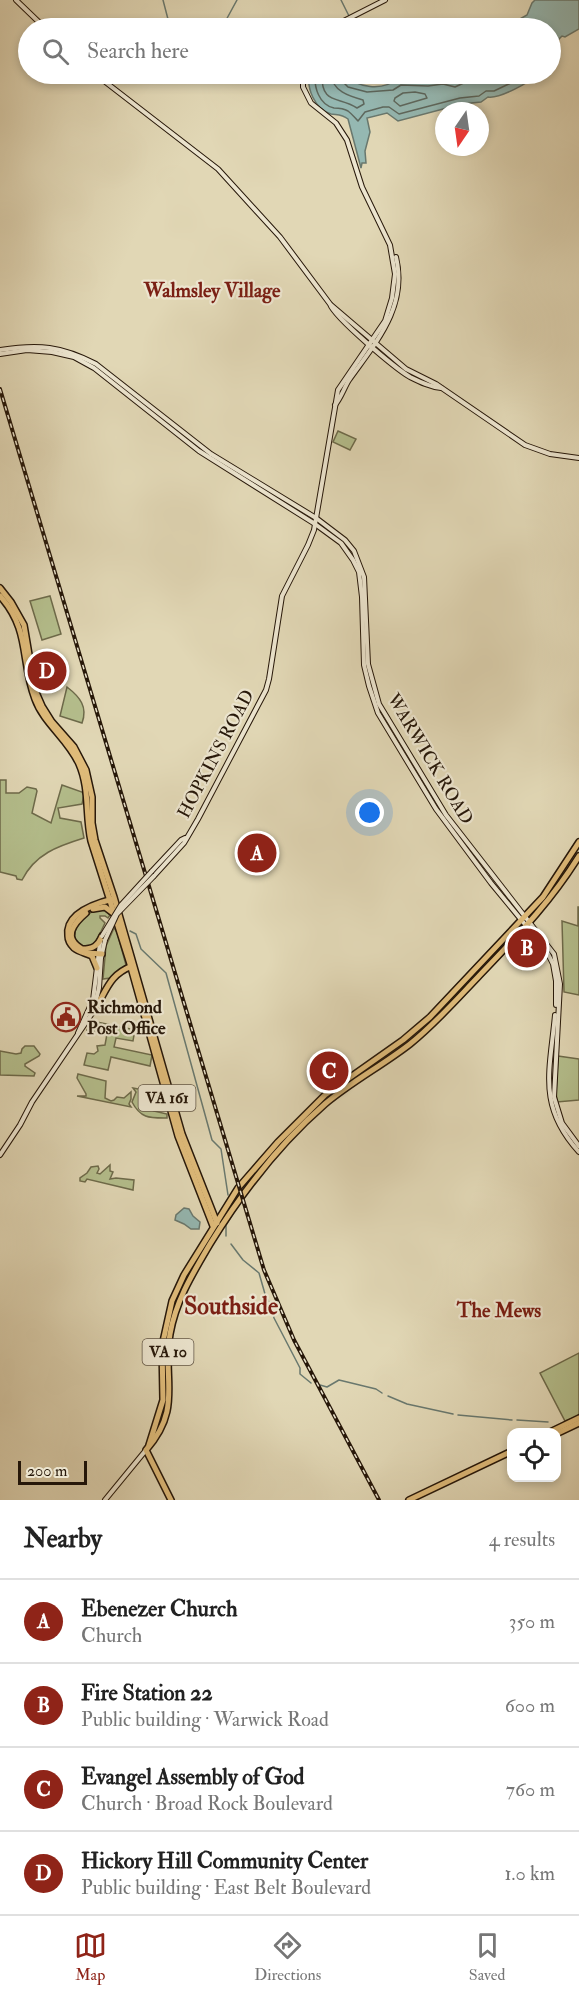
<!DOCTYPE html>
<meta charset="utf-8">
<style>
:root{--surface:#fff;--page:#f6f6f6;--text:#222;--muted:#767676;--line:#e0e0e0;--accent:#8f2418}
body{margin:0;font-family:"IM FELL Double Pica",serif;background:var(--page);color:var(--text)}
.controls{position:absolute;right:18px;bottom:18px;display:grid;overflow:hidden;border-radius:12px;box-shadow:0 3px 9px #0003}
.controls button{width:54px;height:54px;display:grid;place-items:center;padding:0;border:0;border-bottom:2px solid var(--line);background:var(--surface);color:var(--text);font:30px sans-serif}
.compass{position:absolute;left:435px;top:102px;width:54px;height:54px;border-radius:50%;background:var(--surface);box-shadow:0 3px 9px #0003;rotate:193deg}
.scale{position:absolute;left:18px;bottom:15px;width:69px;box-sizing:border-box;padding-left:6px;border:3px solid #261709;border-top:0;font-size:16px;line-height:21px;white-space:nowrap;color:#261709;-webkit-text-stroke:4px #ece5cf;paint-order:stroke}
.you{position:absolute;left:370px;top:813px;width:21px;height:21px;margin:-15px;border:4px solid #fff;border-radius:50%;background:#1a73e8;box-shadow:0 0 0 9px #1a73e833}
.badge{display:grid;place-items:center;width:39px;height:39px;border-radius:50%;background:var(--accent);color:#fff;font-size:20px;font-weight:700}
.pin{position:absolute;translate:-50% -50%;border:3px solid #fff;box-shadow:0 2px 6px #0006}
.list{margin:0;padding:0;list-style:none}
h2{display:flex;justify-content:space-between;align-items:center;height:78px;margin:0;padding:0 24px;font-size:26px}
h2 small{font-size:20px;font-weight:400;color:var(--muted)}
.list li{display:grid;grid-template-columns:39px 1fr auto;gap:18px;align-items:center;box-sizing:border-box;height:84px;padding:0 24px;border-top:2px solid var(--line)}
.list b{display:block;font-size:22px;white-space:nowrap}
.list p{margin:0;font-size:20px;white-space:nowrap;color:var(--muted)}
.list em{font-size:20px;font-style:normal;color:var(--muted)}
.icon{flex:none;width:33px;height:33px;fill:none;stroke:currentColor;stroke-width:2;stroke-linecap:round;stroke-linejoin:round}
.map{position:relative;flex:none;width:579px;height:1500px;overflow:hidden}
.search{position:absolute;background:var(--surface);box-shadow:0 3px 9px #0003;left:18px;right:18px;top:18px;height:66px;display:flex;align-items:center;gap:15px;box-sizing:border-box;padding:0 21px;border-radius:33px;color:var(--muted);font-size:22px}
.sheet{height:414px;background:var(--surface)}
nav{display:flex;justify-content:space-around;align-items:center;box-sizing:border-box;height:84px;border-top:2px solid var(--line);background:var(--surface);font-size:16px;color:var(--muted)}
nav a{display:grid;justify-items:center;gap:3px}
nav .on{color:var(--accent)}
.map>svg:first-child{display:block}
.green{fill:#b4be8c;stroke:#6d6a4a;stroke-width:1.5}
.water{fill:#95b8b2;stroke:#69786e;stroke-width:1.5}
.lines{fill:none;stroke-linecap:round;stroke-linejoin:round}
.shore{stroke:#5e685e;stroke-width:1.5}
.stream{stroke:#69786e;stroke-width:1.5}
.secondary-casing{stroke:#261709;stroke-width:6}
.primary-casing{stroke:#261709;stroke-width:8}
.secondary{stroke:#ece5cf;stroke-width:4}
.primary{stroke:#e0bc7a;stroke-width:5}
.rail-casing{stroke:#261709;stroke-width:4}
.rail{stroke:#ece5cf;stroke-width:1.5;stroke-dasharray:4.5;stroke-linecap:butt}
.secondary-bridge-casing{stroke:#261709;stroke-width:6;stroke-linecap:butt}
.secondary-bridge{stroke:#ece5cf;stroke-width:4}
.labels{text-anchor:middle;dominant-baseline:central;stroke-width:4.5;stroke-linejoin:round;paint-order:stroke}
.shield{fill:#ece5cf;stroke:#615544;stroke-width:1.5}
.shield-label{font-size:16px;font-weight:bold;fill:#261709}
.street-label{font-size:18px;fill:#261709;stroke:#ece5cf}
.poi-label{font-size:18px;font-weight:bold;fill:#261709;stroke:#ece5cf;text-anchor:start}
.neighbourhood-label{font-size:20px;font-weight:bold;fill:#7a1f14;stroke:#ece5cf}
.district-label{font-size:24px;font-weight:bold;fill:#7a1f14;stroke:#ece5cf}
</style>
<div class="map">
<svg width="579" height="1500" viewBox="0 0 579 1500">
<rect width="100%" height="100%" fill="#e1d7b5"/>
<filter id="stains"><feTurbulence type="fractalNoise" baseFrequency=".00333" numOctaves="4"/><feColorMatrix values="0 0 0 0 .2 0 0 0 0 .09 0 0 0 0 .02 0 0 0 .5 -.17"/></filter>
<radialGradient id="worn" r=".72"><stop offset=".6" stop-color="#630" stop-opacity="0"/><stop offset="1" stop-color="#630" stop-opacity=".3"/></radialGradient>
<g class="green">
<path d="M338 431 356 439 350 450 333 442Z"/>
<path d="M50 596 61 634 42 640 30 601Z"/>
<path d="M67 687C80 697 88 707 82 723L60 716Z"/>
<path d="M0 780H6V793H19L27 787 36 789 37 791 32 813 51 823 62 785 82 792 84 795 82 804 58 808 60 818 81 822 84 838C58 846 35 854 22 880L17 879 16 876 0 872Z"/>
<path d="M578 907H579V995L564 992 562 921 578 926Z"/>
<path d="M104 909 110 915 108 918 105 916H100V918L105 923C98 937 94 955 76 942 70 924 86 911 104 909Z"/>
<path d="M114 928 117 932 126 965 110 978 103 979 106 946Z"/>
<path d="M92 1021 131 1029 130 1034 134 1035 133 1041 116 1038 114 1047 152 1055 150 1066 111 1057 108 1070 84 1065 87 1053 94 1054 98 1051 97 1046 105 1045 107 1034 87 1030Z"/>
<path d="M25 1046H34L40 1054 39 1056 25 1064V1066L35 1073 34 1076 0 1075V1051L16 1054 21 1053 22 1049Z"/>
<path d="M558 1056 579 1059V1100L557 1102 556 1092Z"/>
<path d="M78 1074 106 1081 105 1098 111 1101 114 1100 117 1097 124 1098 131 1092V1099L129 1104 131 1107 77 1096H86V1094L77 1078Z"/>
<path d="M133 1088 144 1090 142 1105 154 1111 167 1114V1118C150 1118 141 1119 132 1102L136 1092Z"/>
<path d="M110 1165V1171L113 1172 110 1179 116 1178 134 1180 133 1190 87 1179 85 1182 80 1181V1178L87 1173 91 1167 98 1166 99 1169 97 1173 100 1174Z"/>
<path d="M579 1353V1416L565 1421 540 1373Z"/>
</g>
<g class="water">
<path d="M535 0H579V29L565 37 562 36 555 43 551 54 550 28H520L517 23 518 20 527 15 532 3Z"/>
<path d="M309 74H342C358 88 382 92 399 78L428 80 443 78 454 81 461 79 466 74H538C529 83 499 99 488 97L481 102 462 104 398 121 387 113 367 118 370 132 365 151 366 163H362L361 168 348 119C342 114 338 115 331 114 314 109 307 88 309 74Z"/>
<path d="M184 1208 189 1209 193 1216 200 1222 199 1229H191L184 1224 175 1220 176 1215Z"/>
</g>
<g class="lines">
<g class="shore">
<path d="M315 74C314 87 319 105 334 108 339 108 343 108 348 111 352 114 355 118 358 121L365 112 383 107H389L399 114 460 98 479 96 486 91H494L530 74"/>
<path d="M322 74C321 105 338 96 357 108L364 104 363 100C349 96 332 91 331 74"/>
<path d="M339 74 340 79 348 87 367 92 393 90 401 85 428 86 443 84 455 87 468 81 471 74"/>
<path d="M415 92 425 94 427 98 400 106 394 101 395 98 403 93Z"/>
</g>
<g class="stream">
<path d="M163 0 169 23 176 28"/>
<path d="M341 0 349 16"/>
<path d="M350 20 351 28"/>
<path d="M218 28 225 22 237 0"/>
<path d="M130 931 136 934 141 949 166 973 212 1140 221 1149 228 1195"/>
<path d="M226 1236V1225L234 1212"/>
<path d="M231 1244 243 1260 259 1273 265 1294 272 1308 274 1318 300 1368V1374L311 1383"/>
<path d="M320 1385 327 1387 339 1380 376 1389 382 1393"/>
<path d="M388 1396 407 1404 453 1414"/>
<path d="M458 1415 512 1420"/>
<path d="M517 1420 548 1422"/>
</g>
<g class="secondary-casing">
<g id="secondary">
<path d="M16 0 45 28"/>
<path d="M330 28 385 0"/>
<path d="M95 74 218 169 280 237 330 304C335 318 395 368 410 377 420 382 430 387 441 388"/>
<path d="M331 305 406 369 436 384 525 445 550 454 579 458"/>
<path d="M0 350C39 344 61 346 96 364L211 454 316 518 345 540 354 551 364 577 368 664 379 704 446 815 554 954 560 984 554 1097 562 1123 579 1146"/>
<path d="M0 354 27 350 52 352 74 357 94 368 199 451 315 524 341 543 353 560 359 572 362 597 364 665 369 686 378 713 436 809 491 883 546 950 553 964 556 981V1005"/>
<path d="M335 405C341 398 344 388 349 380 376 342 408 307 396 257"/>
<path d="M152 871 181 840 185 838"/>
<path d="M154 876 184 843 198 819 266 690 269 679 282 596 308 545 314 530 338 390 385 321 392 298 395 274 390 245 362 187 347 140 336 123 311 103 303 87V74"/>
<path d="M555 1015C550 1071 537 1106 579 1152"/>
<path d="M78 1033 93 1000 100 943"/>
<path d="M0 1155 20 1125 32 1102 93 1012 99 988 101 958 105 940"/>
<path d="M105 1500 146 1450"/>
</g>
</g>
<g class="primary-casing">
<g id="primary">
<path d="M0 588 11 602 24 625 35 690 42 706 52 722 74 747 86 770 92 797V823L95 840 114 897 182 1134 217 1223"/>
<path d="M0 596C31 631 20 660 35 699 44 724 68 739 79 764 90 789 85 815 91 841L130 964 178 1136 213 1226"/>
<path d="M93 909 105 907 113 913"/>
<path d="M86 913C74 923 62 938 82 949 93 949 98 946 102 936"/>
<path d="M88 953 102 954"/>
<path d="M97 968 92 956C86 953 79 952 74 948 71 945 68 940 68 936 65 913 97 903 113 899"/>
<path d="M95 1009C107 990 109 975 132 966"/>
<path d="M550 1432 579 1418"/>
<path d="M556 1434 579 1423"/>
<path d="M149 1445 163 1400 162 1346 172 1301 184 1275 238 1188 278 1142 325 1095 403 1040 430 1017 543 897 579 842"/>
<path d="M171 1500 146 1450C183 1408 162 1380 170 1334 176 1300 193 1273 210 1244 242 1192 279 1144 325 1104 351 1082 383 1065 410 1044 435 1024 456 1000 478 977 516 937 550 903 579 856"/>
<path d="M409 1500 512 1451"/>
</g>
</g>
<use href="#secondary" class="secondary"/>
<use href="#primary" class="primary"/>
<g class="rail-casing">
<path id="rail" d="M0 389 264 1270 294 1340 379 1500"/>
</g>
<use href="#rail" class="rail"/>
<g class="secondary-bridge-casing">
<g id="secondary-bridge">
<path d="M102 936 121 905 152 871"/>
<path d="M105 940 117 914 154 876"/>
</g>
</g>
<use href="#secondary-bridge" class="secondary-bridge"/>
</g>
<defs>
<g id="civic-ring" transform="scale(1.5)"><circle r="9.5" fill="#ece5cf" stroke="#8f2418" stroke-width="1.5"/><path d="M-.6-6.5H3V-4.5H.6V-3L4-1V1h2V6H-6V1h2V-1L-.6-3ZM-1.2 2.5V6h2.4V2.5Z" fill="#8f2418"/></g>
</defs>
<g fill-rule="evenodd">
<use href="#civic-ring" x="66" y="1017"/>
</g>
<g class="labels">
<g class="shield">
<rect x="138.5" y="1085" width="57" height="26" rx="4.5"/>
<rect x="142.5" y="1339" width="51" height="26" rx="4.5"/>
</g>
<g class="shield-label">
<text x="167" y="1098">VA 161</text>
<text x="168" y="1352">VA 10</text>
</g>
<g class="street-label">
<text transform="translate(216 754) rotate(-62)">HOPKINS ROAD</text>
<text transform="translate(430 759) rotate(59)">WARWICK ROAD</text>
</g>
<g class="poi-label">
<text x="87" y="1007">Richmond<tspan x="87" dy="21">Post Office</tspan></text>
</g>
<g class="neighbourhood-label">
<text x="212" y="290">Walmsley Village</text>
<text x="499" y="1310">The Mews</text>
</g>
<g class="district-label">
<text x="231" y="1306">Southside</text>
</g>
</g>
<rect width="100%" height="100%" filter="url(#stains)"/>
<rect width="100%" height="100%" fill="url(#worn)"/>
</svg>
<div class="controls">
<button><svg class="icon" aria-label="locate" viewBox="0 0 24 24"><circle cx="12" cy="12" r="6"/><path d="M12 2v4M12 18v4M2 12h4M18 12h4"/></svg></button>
</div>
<svg class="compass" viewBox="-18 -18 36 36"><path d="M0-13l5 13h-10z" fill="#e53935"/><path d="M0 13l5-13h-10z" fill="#767676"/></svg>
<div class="scale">200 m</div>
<div class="you"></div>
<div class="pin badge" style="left:257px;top:853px">A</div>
<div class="pin badge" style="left:527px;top:948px">B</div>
<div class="pin badge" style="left:329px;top:1071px">C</div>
<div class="pin badge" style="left:47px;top:671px">D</div>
<div class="search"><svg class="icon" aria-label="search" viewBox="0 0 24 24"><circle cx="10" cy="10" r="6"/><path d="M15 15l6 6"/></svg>Search here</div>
</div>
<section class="sheet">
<h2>Nearby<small>4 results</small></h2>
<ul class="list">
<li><span class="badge">A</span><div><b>Ebenezer Church</b><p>Church</p></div><em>350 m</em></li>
<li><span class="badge">B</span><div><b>Fire Station 22</b><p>Public building · Warwick Road</p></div><em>600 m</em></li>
<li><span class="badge">C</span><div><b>Evangel Assembly of God</b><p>Church · Broad Rock Boulevard</p></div><em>760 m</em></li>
<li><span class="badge">D</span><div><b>Hickory Hill Community Center</b><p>Public building · East Belt Boulevard</p></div><em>1.0 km</em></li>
</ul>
</section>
<nav>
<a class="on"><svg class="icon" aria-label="map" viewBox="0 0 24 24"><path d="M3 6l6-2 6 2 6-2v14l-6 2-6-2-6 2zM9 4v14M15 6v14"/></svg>Map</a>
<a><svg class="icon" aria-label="directions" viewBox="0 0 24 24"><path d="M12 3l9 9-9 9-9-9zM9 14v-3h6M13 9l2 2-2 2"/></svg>Directions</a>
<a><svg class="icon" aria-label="saved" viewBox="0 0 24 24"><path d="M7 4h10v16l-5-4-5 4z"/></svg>Saved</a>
</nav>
